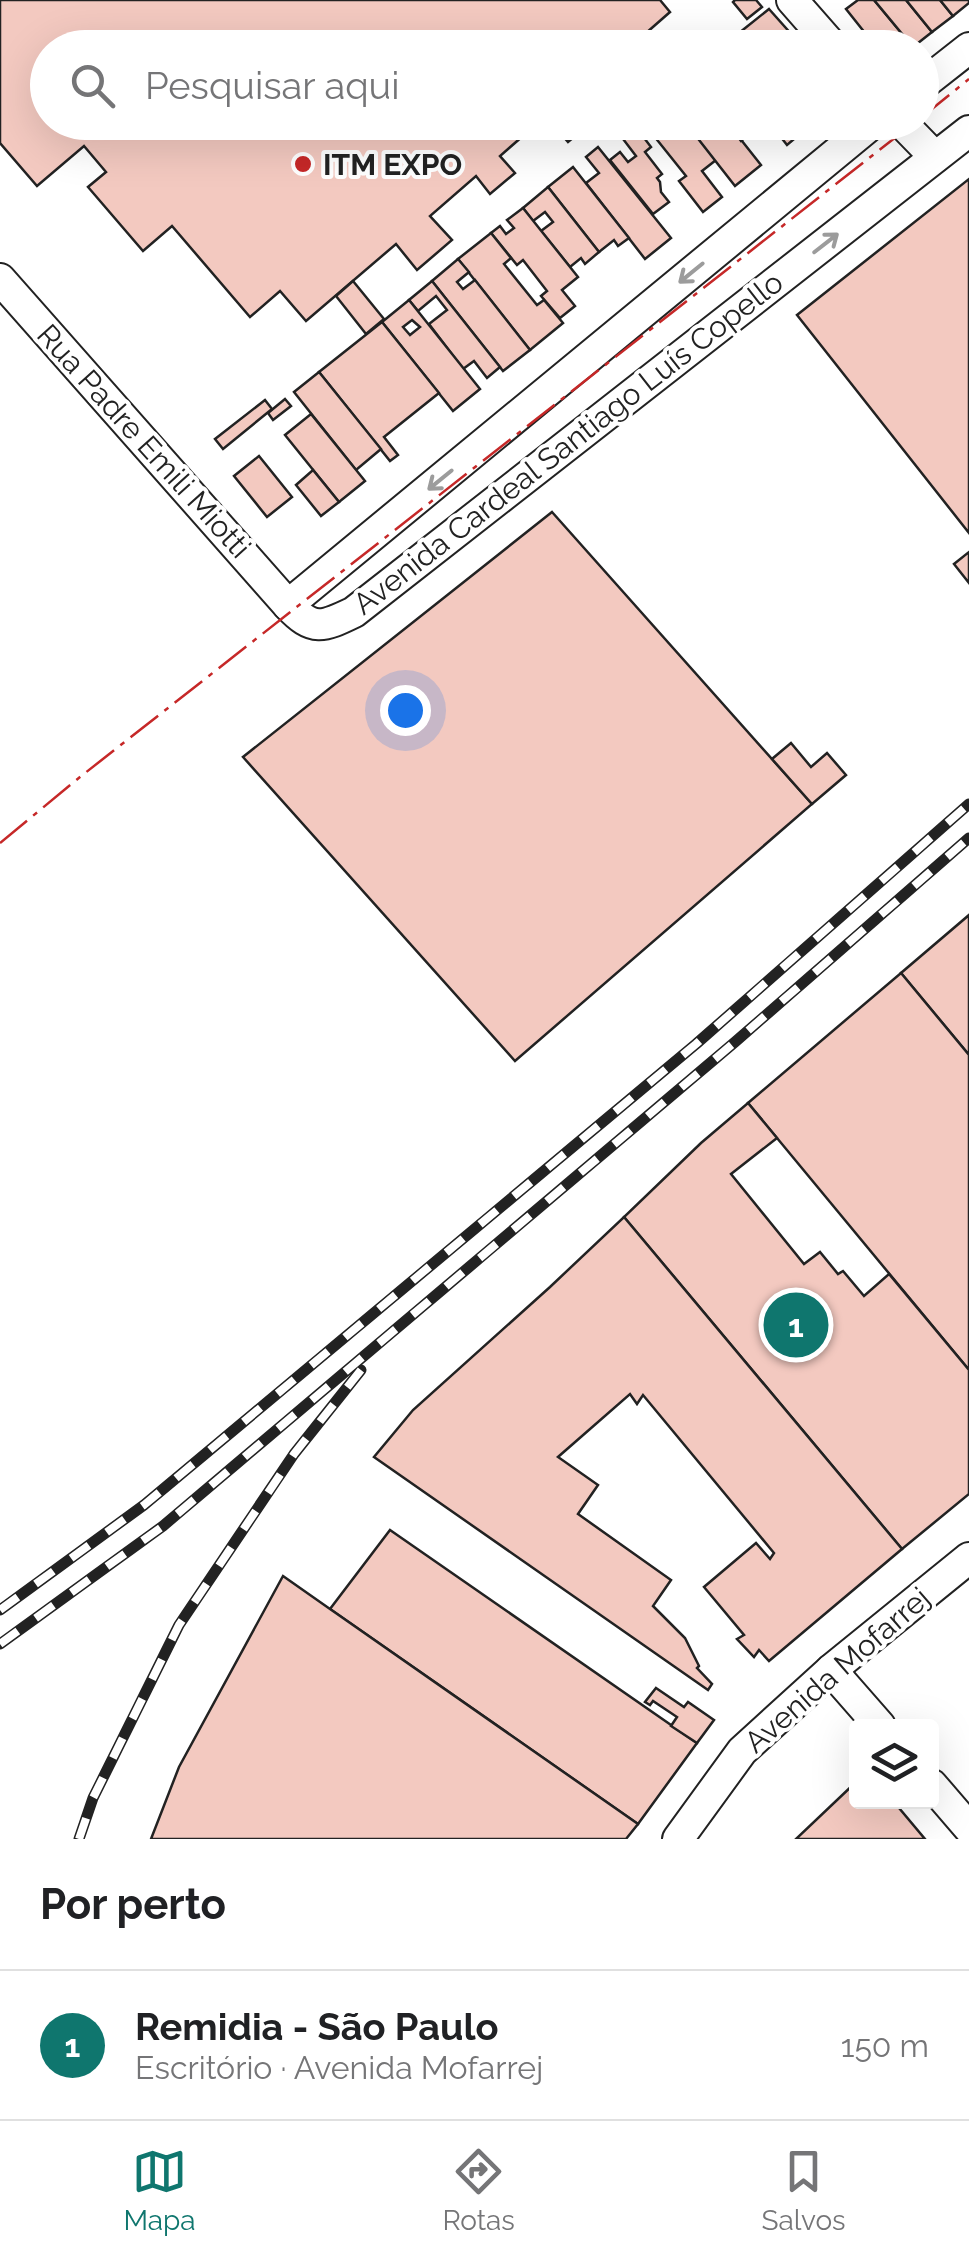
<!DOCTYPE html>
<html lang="pt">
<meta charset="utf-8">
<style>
:root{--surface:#fff;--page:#f2f2f2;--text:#202124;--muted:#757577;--line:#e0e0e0;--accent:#0f766e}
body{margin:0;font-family:Raleway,sans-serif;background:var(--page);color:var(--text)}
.controls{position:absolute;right:30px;bottom:30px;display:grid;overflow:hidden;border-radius:10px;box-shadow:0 10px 40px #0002}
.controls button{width:90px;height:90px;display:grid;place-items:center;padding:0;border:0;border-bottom:2px solid var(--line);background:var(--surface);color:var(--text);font:50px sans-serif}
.you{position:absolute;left:405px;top:710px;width:35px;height:35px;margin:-25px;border:8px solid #fff;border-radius:50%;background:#1a73e8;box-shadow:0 0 0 15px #1a73e833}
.badge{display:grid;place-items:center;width:65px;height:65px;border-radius:50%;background:var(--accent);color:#fff;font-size:32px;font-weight:700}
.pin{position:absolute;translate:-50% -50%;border:5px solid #fff;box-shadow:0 2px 10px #0006}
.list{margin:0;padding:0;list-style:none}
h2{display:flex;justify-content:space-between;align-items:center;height:130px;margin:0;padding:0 40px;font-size:42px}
h2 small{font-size:32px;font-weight:400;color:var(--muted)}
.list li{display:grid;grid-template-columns:65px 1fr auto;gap:30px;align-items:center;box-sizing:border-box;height:150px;padding:0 40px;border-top:2px solid var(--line)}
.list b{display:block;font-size:38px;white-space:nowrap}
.list p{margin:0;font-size:32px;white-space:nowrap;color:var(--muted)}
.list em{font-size:32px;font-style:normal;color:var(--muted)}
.icon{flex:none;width:55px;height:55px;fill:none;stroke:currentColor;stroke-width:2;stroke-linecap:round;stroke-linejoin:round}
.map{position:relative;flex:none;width:969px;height:1839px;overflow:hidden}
.search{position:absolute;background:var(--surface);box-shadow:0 10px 40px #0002;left:30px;right:30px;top:30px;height:110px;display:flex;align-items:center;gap:25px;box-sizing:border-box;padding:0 35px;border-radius:55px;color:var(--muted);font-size:38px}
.sheet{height:280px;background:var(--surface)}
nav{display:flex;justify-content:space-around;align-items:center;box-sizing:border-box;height:140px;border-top:2px solid var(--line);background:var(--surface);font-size:28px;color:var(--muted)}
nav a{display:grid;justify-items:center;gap:5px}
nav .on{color:var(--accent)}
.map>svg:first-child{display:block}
.building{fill:#f3c9c0;stroke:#222;stroke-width:2.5;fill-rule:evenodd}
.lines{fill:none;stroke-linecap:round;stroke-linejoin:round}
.street-casing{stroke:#222;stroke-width:34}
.street{stroke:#fff;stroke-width:30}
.rail-casing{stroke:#222;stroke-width:11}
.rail{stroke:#fff;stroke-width:8;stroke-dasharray:22;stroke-linecap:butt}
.power{stroke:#c62828;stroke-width:2.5;stroke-dasharray:35 8 5 8;stroke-linecap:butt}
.oneway{stroke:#9c9c9c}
.poi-dot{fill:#c62828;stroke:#fff;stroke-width:4}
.labels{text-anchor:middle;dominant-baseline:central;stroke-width:8;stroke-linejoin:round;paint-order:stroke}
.poi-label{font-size:30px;font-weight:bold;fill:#222;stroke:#fff;text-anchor:start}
.street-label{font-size:30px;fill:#222;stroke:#fff}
</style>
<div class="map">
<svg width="969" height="1839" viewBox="0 0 969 1839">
<rect width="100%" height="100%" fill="#fff"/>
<g class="building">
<path d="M0 0H660L670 12 629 48H48V122H539L500 156 515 173 490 194 476 176 430 216 452 240 417 270 396 244 306 321 280 291 250 317 172 226 143 251 88 187 106 172 84 146 37 186 0 143Z"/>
<path d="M735 0H756L762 7 747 19 733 2Z"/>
<path d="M858 0H874L913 47 877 48 846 9Z"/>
<path d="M874 0H906L932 32 913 47Z"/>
<path d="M906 0H940L953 16 932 32Z"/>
<path d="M940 0H969V3L953 16Z"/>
<path d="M769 9 793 36 787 40 793 48H751L739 33Z"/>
<path d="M739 33 751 48H721Z"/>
<path d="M551 122H592L568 142Z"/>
<path d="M628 122H632L651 147 645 152 662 174 657 178 660 182 661 192 669 202 653 214 610 160 620 152 628 162 636 156 617 131Z"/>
<path d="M651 122H685L716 160 702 171 722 197 703 212 679 181 686 176 646 126Z"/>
<path d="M685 122H727L761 165 735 186Z"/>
<path d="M727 122H764L741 141Z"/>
<path d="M769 122H810L812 124 787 145Z"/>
<path d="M598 147 671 238 645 259 586 183 599 173 586 157Z"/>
<path d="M573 167 629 238 618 246 614 240 599 252 548 187Z"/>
<path d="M969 179V533L797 315Z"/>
<path d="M548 187 599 252 585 264 581 258 570 267 541 231 553 222 545 212 533 221 523 208Z"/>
<path d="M523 208 578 277 562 290 575 306 560 318 541 296 547 291 523 260 517 265 491 233 500 226 506 234 514 228 507 220Z"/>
<path d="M491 233 511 258 504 264 537 305 544 300 563 323 530 350 458 259Z"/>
<path d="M458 259 469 272 457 282 463 289 475 280 530 350 503 371 432 281Z"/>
<path d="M353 281 384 319 366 334 336 296Z"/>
<path d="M432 281 500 367 487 378 474 361 463 369 429 324 447 310 436 296 418 311 409 300Z"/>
<path d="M409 300 480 389 453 411 382 322ZM412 320 420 327 410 335 403 327Z"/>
<path d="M382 322 439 393 384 437 398 455 390 461 319 372Z"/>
<path d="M319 372 381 449 356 470 294 392Z"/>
<path d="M285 399 291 406 273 420 268 413Z"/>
<path d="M265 400 272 409 223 449 215 439Z"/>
<path d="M311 414 365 481 339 502 285 435Z"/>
<path d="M259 456 292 497 267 517 234 476Z"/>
<path d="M313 470 339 502 321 516 296 485Z"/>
<path d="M552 512 812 804 515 1061 243 757Z"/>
<path d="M969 552V583L954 564Z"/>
<path d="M791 743 811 767 827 753 846 775 812 804 772 759Z"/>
<path d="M969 915V1055L901 973Z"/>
<path d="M901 973 969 1055V1370L748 1103Z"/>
<path d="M748 1103 777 1138 731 1174 804 1264 820 1252 838 1274 843 1271 864 1296 889 1274 969 1370V1494L902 1549 624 1217 701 1143Z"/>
<path d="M624 1217 902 1549 769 1661 759 1650 754 1657 737 1639 744 1635 704 1587 756 1543 770 1559 774 1553 643 1395 637 1404 630 1394 558 1457 598 1485 578 1514 671 1580 653 1606 685 1638 699 1666 697 1668 712 1684 708 1690 374 1457 413 1410 550 1287Z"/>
<path d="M390 1530 697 1743 638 1824 330 1609Z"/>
<path d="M283 1576 330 1609 638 1824 626 1839H151L179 1767Z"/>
<path d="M656 1688 684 1707 688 1702 714 1720 697 1743 671 1726 677 1717 653 1701 650 1705 645 1702Z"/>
<path d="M856 1782V1802H894L925 1839H796Z"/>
</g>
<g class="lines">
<g class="street-casing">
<g id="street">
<path d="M792 0 834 48"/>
<path d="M922 85 969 48"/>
<path d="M874 122 288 605C313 632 323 627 354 612L969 131"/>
<path d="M901 122 935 157"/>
<path d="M0 279 288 605"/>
<path d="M831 1670 880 1726"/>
<path d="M932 1785 969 1828"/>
<path d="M678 1839 742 1751 831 1670 969 1558"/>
</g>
</g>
<use href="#street" class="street"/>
<g class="rail-casing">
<g id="rail">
<path d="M0 1610 144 1505 696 1044 969 804"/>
<path d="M0 1644 163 1526 735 1042 969 838"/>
<path d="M79 1839 93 1798 179 1625 294 1454 361 1370"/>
</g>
</g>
<use href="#rail" class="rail"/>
<g class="power">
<path d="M922 117 969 79"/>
<path d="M0 843 80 777 915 122"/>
</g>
</g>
<defs><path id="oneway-shaft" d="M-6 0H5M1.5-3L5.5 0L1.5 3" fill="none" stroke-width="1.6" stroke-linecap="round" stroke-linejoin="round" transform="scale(2.5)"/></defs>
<g class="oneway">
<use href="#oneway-shaft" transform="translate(826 243) rotate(-38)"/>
<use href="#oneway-shaft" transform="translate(691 273) rotate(141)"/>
<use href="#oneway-shaft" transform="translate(440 480) rotate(141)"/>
</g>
<circle class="poi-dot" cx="303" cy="164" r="10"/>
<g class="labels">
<g class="poi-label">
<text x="323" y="164">ITM EXPO</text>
</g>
<g class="street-label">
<text transform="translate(144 441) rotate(48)">Rua Padre Emili Miotti</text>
<text transform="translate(568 443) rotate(-38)">Avenida Cardeal Santiago Luís Copello</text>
<text transform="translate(837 1670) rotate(-41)">Avenida Mofarrej</text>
</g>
</g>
</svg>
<div class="controls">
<button><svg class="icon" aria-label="layers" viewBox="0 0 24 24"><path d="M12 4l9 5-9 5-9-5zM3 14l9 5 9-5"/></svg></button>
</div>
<div class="you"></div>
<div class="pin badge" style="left:796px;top:1325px">1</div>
<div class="search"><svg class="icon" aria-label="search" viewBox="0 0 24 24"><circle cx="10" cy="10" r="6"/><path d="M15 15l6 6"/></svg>Pesquisar aqui</div>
</div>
<section class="sheet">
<h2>Por perto<small></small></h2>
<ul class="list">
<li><span class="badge">1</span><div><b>Remidia - São Paulo</b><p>Escritório · Avenida Mofarrej</p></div><em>150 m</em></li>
</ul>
</section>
<nav>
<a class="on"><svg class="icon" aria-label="map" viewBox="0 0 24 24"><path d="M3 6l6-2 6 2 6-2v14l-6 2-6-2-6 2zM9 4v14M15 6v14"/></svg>Mapa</a>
<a><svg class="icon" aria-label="directions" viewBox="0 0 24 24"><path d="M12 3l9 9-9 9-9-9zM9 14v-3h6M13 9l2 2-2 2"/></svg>Rotas</a>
<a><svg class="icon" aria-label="saved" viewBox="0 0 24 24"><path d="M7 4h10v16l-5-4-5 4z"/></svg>Salvos</a>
</nav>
